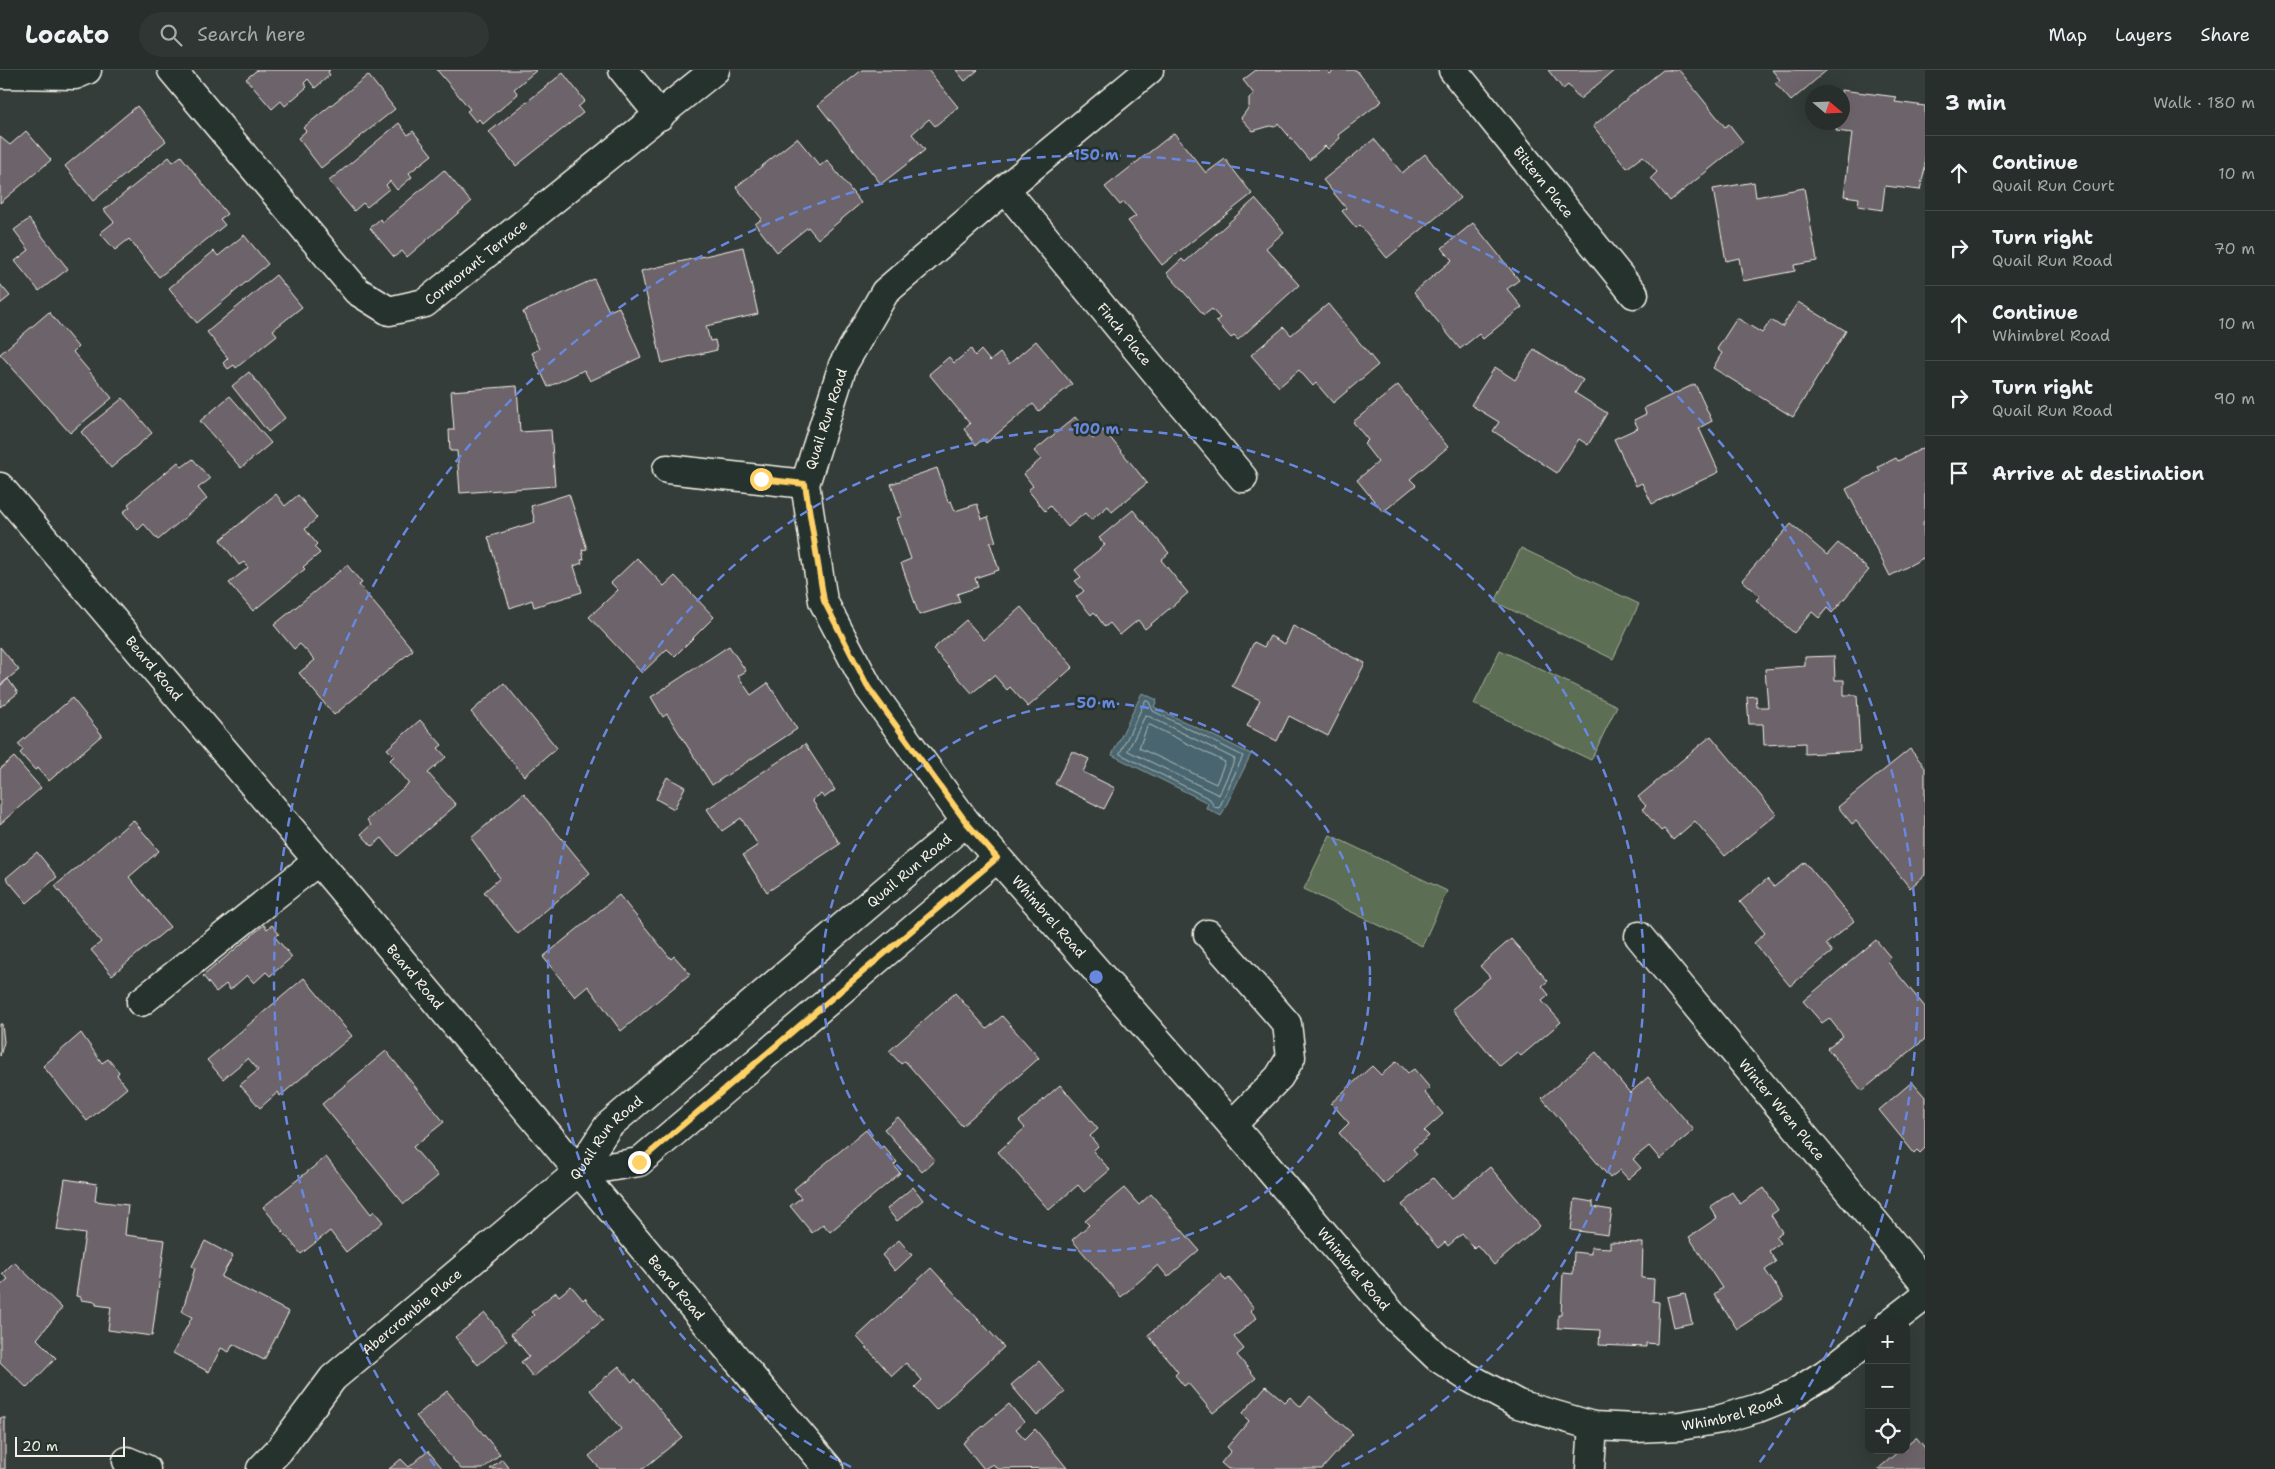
<!DOCTYPE html>
<meta charset="utf-8">
<style>
:root{--surface:#272e2b;--page:#2f3633;--text:#f1f3f6;--muted:#a4a8a9;--line:#434a47}
body{margin:0;font-family:"Shantell Sans",sans-serif;background:var(--page);color:var(--text)}
.controls{position:absolute;right:15px;bottom:15px;display:grid;overflow:hidden;border-radius:10px;box-shadow:0 5px 20px #0002}
.controls button{width:45px;height:45px;display:grid;place-items:center;padding:0;border:0;border-bottom:1px solid var(--line);background:var(--surface);color:var(--text);font:25px sans-serif}
.compass{position:absolute;left:1805px;top:15px;width:45px;height:45px;border-radius:50%;background:var(--surface);box-shadow:0 5px 20px #0002;rotate:109deg}
.scale{position:absolute;left:15px;bottom:12px;width:110px;box-sizing:border-box;padding-left:5px;border:2px solid #f4f1e8;border-top:0;font-size:14px;line-height:18px;white-space:nowrap;color:#f4f1e8;-webkit-text-stroke:4px #26332d;paint-order:stroke}
.stop{position:absolute;width:15px;height:15px;margin:-11px;border:4px solid #ffd166;border-radius:50%;background:#fff}
.stop.end{background:#ffd166;border-color:#fff;box-shadow:0 1px 5px #0008}
.list{margin:0;padding:0;list-style:none}
h2{display:flex;justify-content:space-between;align-items:center;height:65px;margin:0;padding:0 20px;font-size:21px}
h2 small{font-size:16px;font-weight:400;color:var(--muted)}
.list li{display:grid;grid-template-columns:32px 1fr auto;gap:15px;align-items:center;box-sizing:border-box;height:75px;padding:0 20px;border-top:1px solid var(--line)}
.list b{display:block;font-size:19px;white-space:nowrap}
.list p{margin:0;font-size:16px;white-space:nowrap;color:var(--muted)}
.list em{font-size:16px;font-style:normal;color:var(--muted)}
.icon{flex:none;width:28px;height:28px;fill:none;stroke:currentColor;stroke-width:2;stroke-linecap:round;stroke-linejoin:round}
.map{position:relative;flex:none;width:1925px;height:1399px;overflow:hidden}
header{display:flex;align-items:center;gap:30px;box-sizing:border-box;height:70px;padding:0 25px;background:var(--surface);border-bottom:1px solid var(--line)}
header strong{font-size:24px}
nav{display:flex;gap:28px;margin-inline-start:auto;font-size:18px}
.search{width:350px;height:45px;background:var(--page);display:flex;align-items:center;gap:12px;box-sizing:border-box;padding:0 18px;border-radius:28px;color:var(--muted);font-size:19px}
main{display:flex}
aside{flex:1;background:var(--surface)}
.map>svg:first-child{display:block}
.green{fill:#5c6e52;stroke:#a8b09d}
.water{fill:#49666f;stroke:#8d9e9f}
.lines{fill:none;stroke-linecap:round;stroke-linejoin:round}
.shore{stroke:#b0b9b8;stroke-width:1}
.building{fill:#6d636a;stroke:#f4f1e8}
.minor-casing{stroke:#f4f1e8;stroke-width:31}
.minor{stroke:#26332d;stroke-width:28}
.route{stroke:#ffd166;stroke-width:6}
.ring{fill:none;stroke:#6887de;stroke-width:2.5;stroke-dasharray:9 6}
.labels{text-anchor:middle;dominant-baseline:central;stroke-width:5;stroke-linejoin:round;paint-order:stroke}
.street-label{font-size:14px;fill:#f4f1e8;stroke:#26332d}
.centre{fill:#6887de;stroke:#26332d;stroke-width:2.5}
.ring-label{font-size:15px;text-anchor:middle;font-weight:bold;fill:#6887de;stroke:#26332d;stroke-width:5;stroke-linejoin:round;paint-order:stroke}
</style>
<header>
<strong>Locato</strong>
<div class="search"><svg class="icon" aria-label="search" viewBox="0 0 24 24"><circle cx="10" cy="10" r="6"/><path d="M15 15l6 6"/></svg>Search here</div>
<nav><a>Map</a><a>Layers</a><a>Share</a></nav>
</header>
<main>
<div class="map">
<svg width="1925" height="1399" viewBox="0 0 1925 1399">
<rect width="100%" height="100%" fill="#343d39"/>
<filter id="ink" filterUnits="userSpaceOnUse"><feTurbulence type="fractalNoise" baseFrequency=".02" numOctaves="2"/><feDisplacementMap in="SourceGraphic" scale="10" xChannelSelector="R" yChannelSelector="G"/><feConvolveMatrix kernelMatrix="1 2 1 2 8 2 1 2 1" color-interpolation-filters="sRGB"/></filter>
<g filter="url(#ink)">
<g class="green">
<path d="M1521 478 1639 534 1613 589 1495 532Z"/>
<path d="M1500 580 1617 636 1591 690 1474 634Z"/>
<path d="M1330 765 1447 821 1422 876 1304 819Z"/>
</g>
<path class="water" d="M1142 623 1157 630 1154 637 1251 684 1221 746 1206 738 1208 733 1112 685Z"/>
<g class="lines">
<g class="shore">
<path d="M1146 630 1149 632 1153 641 1243 686 1219 738 1214 737 1210 729 1120 684Z"/>
<path d="M1146 645 1235 689 1219 725 1128 681Z"/>
<path d="M1150 655 1225 692 1216 714 1139 678 1147 657Z"/>
</g>
</g>
<g class="building">
<path d="M257 0H330L328 2 330 5 315 18 308 9 304 13 307 17 285 36 281 31 272 39 246 9Z"/>
<path d="M437 0H537L514 19 518 24 483 54 479 49 476 52 467 41 470 39Z"/>
<path d="M862 0H928L958 37 935 56 929 49 912 64 925 80 881 114 818 35Z"/>
<path d="M956 0H978L965 11Z"/>
<path d="M1256 0H1327L1330 4 1335 0H1356L1382 31 1338 65 1340 68 1328 79 1325 76 1309 90 1278 53 1275 57 1270 56 1253 61 1241 48 1249 37V28L1254 24 1243 10Z"/>
<path d="M1548 0H1615L1580 29 1568 15 1563 19Z"/>
<path d="M1663 0H1679L1725 57 1729 54 1743 72 1670 131 1651 108 1657 102 1643 86 1627 98 1593 56Z"/>
<path d="M1772 0H1827L1791 31 1775 13 1780 10Z"/>
<path d="M563 3 585 31 578 37 583 43 516 96 489 62Z"/>
<path d="M368 5 395 39 321 98 298 68 306 61 303 58Z"/>
<path d="M1841 20 1897 27 1895 32 1925 36V98L1920 120 1885 116 1882 140 1858 136 1859 128 1844 126 1852 63 1836 61 1837 52H1842Z"/>
<path d="M137 36 166 71 93 131 65 96Z"/>
<path d="M399 53 408 65 413 61 432 85 409 103 412 107 397 120 390 111 386 115 389 119 367 137 363 133 354 141 329 111Z"/>
<path d="M26 61 51 90 0 133V67L10 75Z"/>
<path d="M1174 63 1206 103 1225 89 1252 124 1162 195 1128 151 1136 146 1124 132 1120 135 1105 117Z"/>
<path d="M797 68 820 96 827 90 861 133 818 169 808 157 777 182 755 154 762 149 736 117Z"/>
<path d="M1374 69 1402 103 1425 84 1460 128 1387 188 1360 155 1356 158 1342 141 1346 138 1323 110Z"/>
<path d="M181 86 227 144 220 149 225 155 159 207 129 169 115 180 100 163 114 152 104 140 169 87 173 92Z"/>
<path d="M444 100 471 132 407 187 402 181 394 187 370 158 380 149 383 152Z"/>
<path d="M1754 112 1756 127 1804 118 1817 191 1794 195 1795 201 1743 211 1739 188 1726 191 1713 119Z"/>
<path d="M1255 129 1284 162 1266 178 1299 215 1238 270 1234 266 1231 268 1216 251 1220 248 1212 239 1204 245 1167 203 1182 189 1185 192Z"/>
<path d="M29 149 68 199 39 221 15 191 29 180 14 160Z"/>
<path d="M1473 153 1519 210 1507 219 1522 237 1483 269 1479 264 1460 279 1414 222 1452 190 1442 178Z"/>
<path d="M244 165 268 194 197 253 169 218 214 181 218 186Z"/>
<path d="M743 177 758 244 706 256 710 271 715 270 717 280 662 293 641 201Z"/>
<path d="M276 205 302 237 273 260 277 265 236 298 234 295 228 299 223 293 228 288 207 262Z"/>
<path d="M594 209 609 241 619 237 641 287 590 311 584 300 548 317 532 283 539 279 523 242Z"/>
<path d="M0 214 10 226 0 234Z"/>
<path d="M1798 232 1846 261 1793 347 1713 298 1722 283 1717 279 1737 248 1762 263 1771 250 1782 257Z"/>
<path d="M1328 234 1378 295 1333 333 1316 313 1313 316 1299 300 1279 317 1251 285 1284 257 1291 265Z"/>
<path d="M49 242 78 277 73 282 112 328 70 363 0 284Z"/>
<path d="M1036 271 1072 314 1039 341 1033 334 986 373 983 369 976 375 964 359 970 354 929 304 949 287 954 293 971 279 975 286 981 280 990 291 1000 283 1009 294Z"/>
<path d="M1534 279 1583 310 1575 323 1607 343 1588 375 1579 369 1557 403 1493 361 1499 352 1471 335 1495 297 1515 310Z"/>
<path d="M249 302 285 348 268 362 232 316Z"/>
<path d="M1695 314 1712 351 1699 358 1719 402 1652 434 1642 413 1636 416 1614 369 1638 358 1634 350 1646 344 1644 338Z"/>
<path d="M1398 315 1448 377 1410 409 1416 415 1383 442 1357 410 1378 392 1364 374 1368 370 1353 352Z"/>
<path d="M517 316 520 362 551 360 555 416 460 423 457 381H450L449 360H454L451 321Z"/>
<path d="M230 326 271 373 241 398 200 351Z"/>
<path d="M123 328 152 363 111 398 81 362Z"/>
<path d="M1075 347 1093 369 1104 360 1147 413 1112 442 1108 436 1091 450 1085 443 1068 457 1050 436 1045 441 1028 420 1033 416 1024 404 1041 389 1034 381Z"/>
<path d="M1925 377V451L1923 452 1925 487 1890 506 1846 419 1880 401 1878 397 1896 388 1898 391Z"/>
<path d="M193 389 210 409 198 418 207 429 158 470 144 454 138 460 123 442 130 437 128 434 178 392 182 397Z"/>
<path d="M937 398 948 432 951 431 955 441 977 434 982 449 988 447 996 472 990 473 999 500 975 508 978 517 957 524 960 532 919 545 901 493 911 489 897 448 902 446 891 414Z"/>
<path d="M276 424 285 436 298 425 317 448 305 459 317 474 314 477 320 483 303 497 305 499 253 541 229 513 248 498 244 492 239 495 220 470Z"/>
<path d="M569 424 587 479 582 480 584 489 581 490 582 493 574 496 582 522 534 537 532 530 510 538 488 467 535 452 531 436Z"/>
<path d="M1133 440 1169 483 1161 490 1188 523 1145 559 1138 550 1120 565 1110 553 1105 557 1094 542 1091 545 1076 527 1084 521 1075 511 1081 507 1075 500 1105 475 1099 468Z"/>
<path d="M1791 454 1827 485 1838 473 1869 500 1832 543 1827 538 1819 548 1812 542 1794 563 1756 530 1760 526 1742 510Z"/>
<path d="M637 488 664 516 675 506 714 547 675 586 667 579 642 603 589 547 618 520 611 513Z"/>
<path d="M347 495 362 513 359 515 413 580 334 645 299 603 315 590 300 574 294 579 274 555Z"/>
<path d="M1021 537 1073 597 1028 637 1010 617 1007 620 994 605 972 623 933 579 966 550 984 570Z"/>
<path d="M1293 556 1365 593 1328 666 1289 646 1277 671 1247 656 1260 630 1232 616 1254 572 1264 577 1270 566 1285 574Z"/>
<path d="M729 576 746 601 738 606 751 625 768 613 797 659 712 715 667 644 663 647 651 627Z"/>
<path d="M0 577 19 600 0 615Z"/>
<path d="M1834 586 1835 610H1844V625H1857L1860 681 1805 684V673L1764 675 1763 654H1749L1747 627 1756 626 1757 637H1768L1765 599 1805 596V587Z"/>
<path d="M8 609 18 623 0 637V616Z"/>
<path d="M504 613 557 678 524 706 471 642Z"/>
<path d="M72 628 102 665 49 711 38 698 35 700 20 683 23 680 18 674Z"/>
<path d="M420 650 442 675 438 678 446 687 428 703 456 735 397 786 382 768 372 776 361 764 371 755 367 750 409 713 390 690 394 686 387 679Z"/>
<path d="M1711 666 1776 744 1725 786 1695 751 1673 770 1664 759 1661 761 1642 739 1646 736 1638 727Z"/>
<path d="M805 674 835 720 824 728 821 724 812 730 840 774 767 822 743 785 758 775 741 748 722 761 707 739Z"/>
<path d="M1910 679 1925 697V805L1910 818 1856 751 1852 754 1838 737Z"/>
<path d="M1072 681 1089 689 1083 702 1115 718 1104 739 1055 714Z"/>
<path d="M14 687 41 718 0 754V699Z"/>
<path d="M667 707 685 717 674 739 656 729Z"/>
<path d="M524 723 590 803 518 864 484 822 500 808 471 768Z"/>
<path d="M133 750 159 781 129 807 170 857 112 905 91 880 101 872 55 816Z"/>
<path d="M37 782 57 807 27 833 6 808Z"/>
<path d="M1805 792 1854 851 1826 874 1832 882 1790 916 1754 873 1765 863 1740 832 1767 809 1774 817Z"/>
<path d="M619 825 671 889 674 886 690 904 621 961 588 916 575 927 543 887Z"/>
<path d="M264 855 267 859 272 855 279 864 275 867 292 887 270 906 266 902 254 913 247 905 230 920 226 914 216 922 203 906Z"/>
<path d="M1511 869 1548 911 1542 916 1549 925 1542 931 1561 952 1521 986 1517 982 1500 996 1452 939 1490 907 1480 896Z"/>
<path d="M1876 870 1891 888 1887 891 1925 937V969L1862 1021 1827 978 1843 966 1829 948 1822 953 1803 931Z"/>
<path d="M304 908 352 966 280 1026 278 1022 260 1038 240 1015 258 1000 248 988 223 1009 207 990Z"/>
<path d="M955 923 987 959 1002 946 1039 988 962 1056 905 991 901 994 889 981Z"/>
<path d="M0 954H2L4 972 0 986Z"/>
<path d="M81 963 102 993 108 989 119 1002 117 1005 127 1018 87 1051 43 996Z"/>
<path d="M386 981 444 1052 413 1077 438 1106 404 1134 322 1034Z"/>
<path d="M1596 982 1630 1023 1648 1007 1694 1060 1660 1089 1649 1076 1633 1089 1641 1098 1628 1109 1620 1100 1610 1108 1542 1028Z"/>
<path d="M1397 991 1408 1003 1414 999 1430 1018 1425 1023 1443 1044 1424 1061 1429 1066 1413 1079 1417 1084 1384 1114 1339 1063 1349 1053 1331 1033 1372 996 1381 1005Z"/>
<path d="M1912 1012 1925 1027V1078L1920 1083 1917 1080 1914 1083 1879 1040Z"/>
<path d="M1060 1015 1098 1059 1090 1066 1098 1076 1093 1081 1110 1100 1084 1122 1078 1115 1049 1140 998 1082 1025 1058 1019 1051Z"/>
<path d="M898 1047 935 1090 922 1102 884 1059Z"/>
<path d="M866 1060 880 1078 883 1076 897 1092 894 1095 900 1103 830 1162 823 1154 812 1163 790 1136 801 1128 794 1119Z"/>
<path d="M326 1087 371 1144 374 1141 383 1152 346 1182 330 1161 301 1184 263 1137Z"/>
<path d="M1490 1097 1540 1156 1494 1195 1477 1175 1474 1178 1462 1164 1448 1176 1445 1172 1438 1178 1402 1135 1433 1108 1451 1129Z"/>
<path d="M65 1109 97 1114 95 1131 128 1135 125 1165 165 1170 152 1266 108 1260 111 1237 96 1235V1232L81 1230V1227L76 1226 85 1164 57 1160Z"/>
<path d="M913 1117 923 1130 897 1151 887 1139Z"/>
<path d="M1124 1118 1139 1135 1151 1124 1199 1180 1168 1207 1158 1195 1121 1227 1072 1170 1089 1155 1085 1151Z"/>
<path d="M1764 1118 1778 1140 1771 1145 1782 1162 1775 1167 1780 1173 1769 1181 1776 1192 1765 1200 1784 1228 1737 1259 1714 1224 1722 1218 1689 1167 1717 1148 1710 1137 1732 1122 1740 1134Z"/>
<path d="M1575 1129 1593 1132V1137L1612 1140 1608 1165 1571 1160Z"/>
<path d="M899 1170 912 1185 895 1201 882 1185Z"/>
<path d="M205 1171 233 1186 221 1207 289 1242 264 1290 233 1274 229 1282 221 1278 209 1302 173 1283 192 1247 182 1242 195 1198 192 1196Z"/>
<path d="M1610 1172 1643 1173 1642 1208 1654 1209 1653 1231 1659 1232 1657 1274 1646 1273V1277L1599 1275 1600 1260 1558 1258V1245H1561L1563 1203 1573 1204 1574 1182 1591 1184V1177L1610 1178Z"/>
<path d="M14 1192 62 1238 37 1269 56 1288 27 1318 0 1292V1216L8 1209 2 1204Z"/>
<path d="M931 1198 1004 1277 936 1340 915 1317 922 1310 906 1293 892 1306 857 1267Z"/>
<path d="M1221 1204 1226 1211 1229 1208 1254 1238 1250 1240 1257 1248 1234 1267 1244 1279 1237 1285 1256 1308 1213 1343 1188 1313 1184 1316 1175 1305 1178 1302 1148 1265Z"/>
<path d="M571 1216 583 1230 585 1228 603 1250 533 1307 521 1292 529 1286 511 1264 534 1245 531 1242 556 1222 559 1226Z"/>
<path d="M1685 1223 1692 1253 1674 1257 1667 1227Z"/>
<path d="M485 1243 507 1271 478 1295 455 1267Z"/>
<path d="M1039 1291 1065 1322 1037 1346 1011 1315Z"/>
<path d="M619 1296 632 1312 635 1309 682 1367 643 1399H600L589 1386 621 1359 590 1320Z"/>
<path d="M1266 1316 1285 1332 1290 1327 1301 1337 1310 1326 1353 1364 1322 1399H1228L1221 1393 1231 1381 1227 1377 1249 1351 1242 1344Z"/>
<path d="M447 1321 500 1384 483 1399H461L416 1346Z"/>
<path d="M1009 1334 1024 1352 1016 1359 1025 1369 1035 1359 1067 1398 997 1399 993 1394 984 1399 963 1373Z"/>
<rect x="0" y="1348" width="5" height="51"/>
<path d="M1916 1367 1925 1378V1399H1878L1900 1380H1906V1375Z"/>
<path d="M428 1381 443 1399H389L401 1389 409 1397Z"/>
<path d="M502 1389 510 1399H490Z"/>
</g>
<g class="lines">
<g class="minor-casing">
<g id="minor">
<path id="s1" d="M172 0 357 221 389 241 425 233 715 0"/>
<path d="M623 0 660 46"/>
<path id="s2" d="M1149 0 1005 119 885 222 843 295 805 414 823 531 868 617 966 752 1232 1055 1391 1243 1437 1287 1466 1306 1518 1334 1593 1356 1636 1358 1680 1356 1721 1349 1758 1338 1793 1324 1825 1304 1869 1270"/>
<path id="s3" d="M1453 0 1634 224"/>
<path d="M0 4 75 5 87 0"/>
<path id="s4" d="M1005 119 1243 408"/>
<path d="M667 399 805 414"/>
<path id="s5" d="M0 417 318 791 829 1399"/>
<path d="M1208 864 1287 954 1291 987 1279 1007 1232 1055"/>
<path id="s6" d="M1639 866 1925 1213"/>
<path d="M141 932 318 791"/>
<path d="M578 1102 639 1092 997 788"/>
<path d="M1890 1253 1925 1226"/>
<path d="M127 1391 146 1399"/>
<path id="s7" d="M261 1399 280 1379 333 1308 578 1102 608 1056 966 752"/>
<path d="M1590 1399 1593 1356"/>
</g>
</g>
<use href="#minor" class="minor"/>
</g>
</g>
<g class="lines" filter="url(#ink)">
<path class="route" d="M639 1092 997 788 966 752 868 617 824 531 805 414 761 409"/>
</g>
<g class="ring">
<circle cx="1096" cy="907" r="274"/>
<path d="M851 1397A548 548 0 1 1 1341 1397"/>
<path d="M435 1396A822 822 0 1 1 1757 1396"/>
</g>
<g class="labels">
<g class="street-label">
<text stroke="none"><textPath href="#s3" startOffset="144">Bittern Place</textPath></text>
<text stroke="none"><textPath href="#s1" startOffset="428">Cormorant Terrace</textPath></text>
<text stroke="none"><textPath href="#s4" startOffset="188">Finch Place</textPath></text>
<text transform="translate(826 349) rotate(-72)">Quail Run Road</text>
<text stroke="none"><textPath href="#s5" startOffset="238">Beard Road</textPath></text>
<text stroke="none"><textPath href="#s7" startOffset="886">Quail Run Road</textPath></text>
<text stroke="none"><textPath href="#s2" startOffset="1062">Whimbrel Road</textPath></text>
<text stroke="none"><textPath href="#s5" startOffset="642">Beard Road</textPath></text>
<text stroke="none"><textPath href="#s6" startOffset="225">Winter Wren Place</textPath></text>
<text stroke="none"><textPath href="#s7" startOffset="481">Quail Run Road</textPath></text>
<text stroke="none"><textPath href="#s2" startOffset="1528">Whimbrel Road</textPath></text>
<text stroke="none"><textPath href="#s5" startOffset="1048">Beard Road</textPath></text>
<text stroke="none"><textPath href="#s7" startOffset="219">Abercrombie Place</textPath></text>
<text stroke="none"><textPath href="#s2" startOffset="1962">Whimbrel Road</textPath></text>
</g>
</g>
<circle cx="1096" cy="907" r="8" class="centre"/>
<g class="ring-label">
<text x="1096" y="90">150 m</text>
<text x="1096" y="364">100 m</text>
<text x="1096" y="638">50 m</text>
</g>
</svg>
<div class="controls">
<button>+</button>
<button>−</button>
<button><svg class="icon" aria-label="locate" viewBox="0 0 24 24"><circle cx="12" cy="12" r="6"/><path d="M12 2v4M12 18v4M2 12h4M18 12h4"/></svg></button>
</div>
<svg class="compass" viewBox="-18 -18 36 36"><path d="M0-13l5 13h-10z" fill="#e53935"/><path d="M0 13l5-13h-10z" fill="#a4a8a9"/></svg>
<div class="scale">20 m</div>
<div class="stop" style="left:761px;top:409px"></div>
<div class="stop end" style="left:639px;top:1092px"></div>
</div>
<aside>
<h2>3 min<small>Walk · 180 m</small></h2>
<ul class="list">
<li><svg class="icon" aria-label="ahead" viewBox="0 0 24 24"><path d="M12 20V5M6 11l6-6 6 6"/></svg><div><b>Continue</b><p>Quail Run Court</p></div><em>10 m</em></li>
<li><svg class="icon" aria-label="right" viewBox="0 0 24 24"><path d="M7 20v-9h11M14 6l5 5-5 5"/></svg><div><b>Turn right</b><p>Quail Run Road</p></div><em>70 m</em></li>
<li><svg class="icon" aria-label="ahead" viewBox="0 0 24 24"><path d="M12 20V5M6 11l6-6 6 6"/></svg><div><b>Continue</b><p>Whimbrel Road</p></div><em>10 m</em></li>
<li><svg class="icon" aria-label="right" viewBox="0 0 24 24"><path d="M7 20v-9h11M14 6l5 5-5 5"/></svg><div><b>Turn right</b><p>Quail Run Road</p></div><em>90 m</em></li>
<li><svg class="icon" aria-label="arrive" viewBox="0 0 24 24"><path d="M6 21V4h12l-3 4 3 4H6"/></svg><div><b>Arrive at destination</b></div></li>
</ul>
</aside>
</main>
